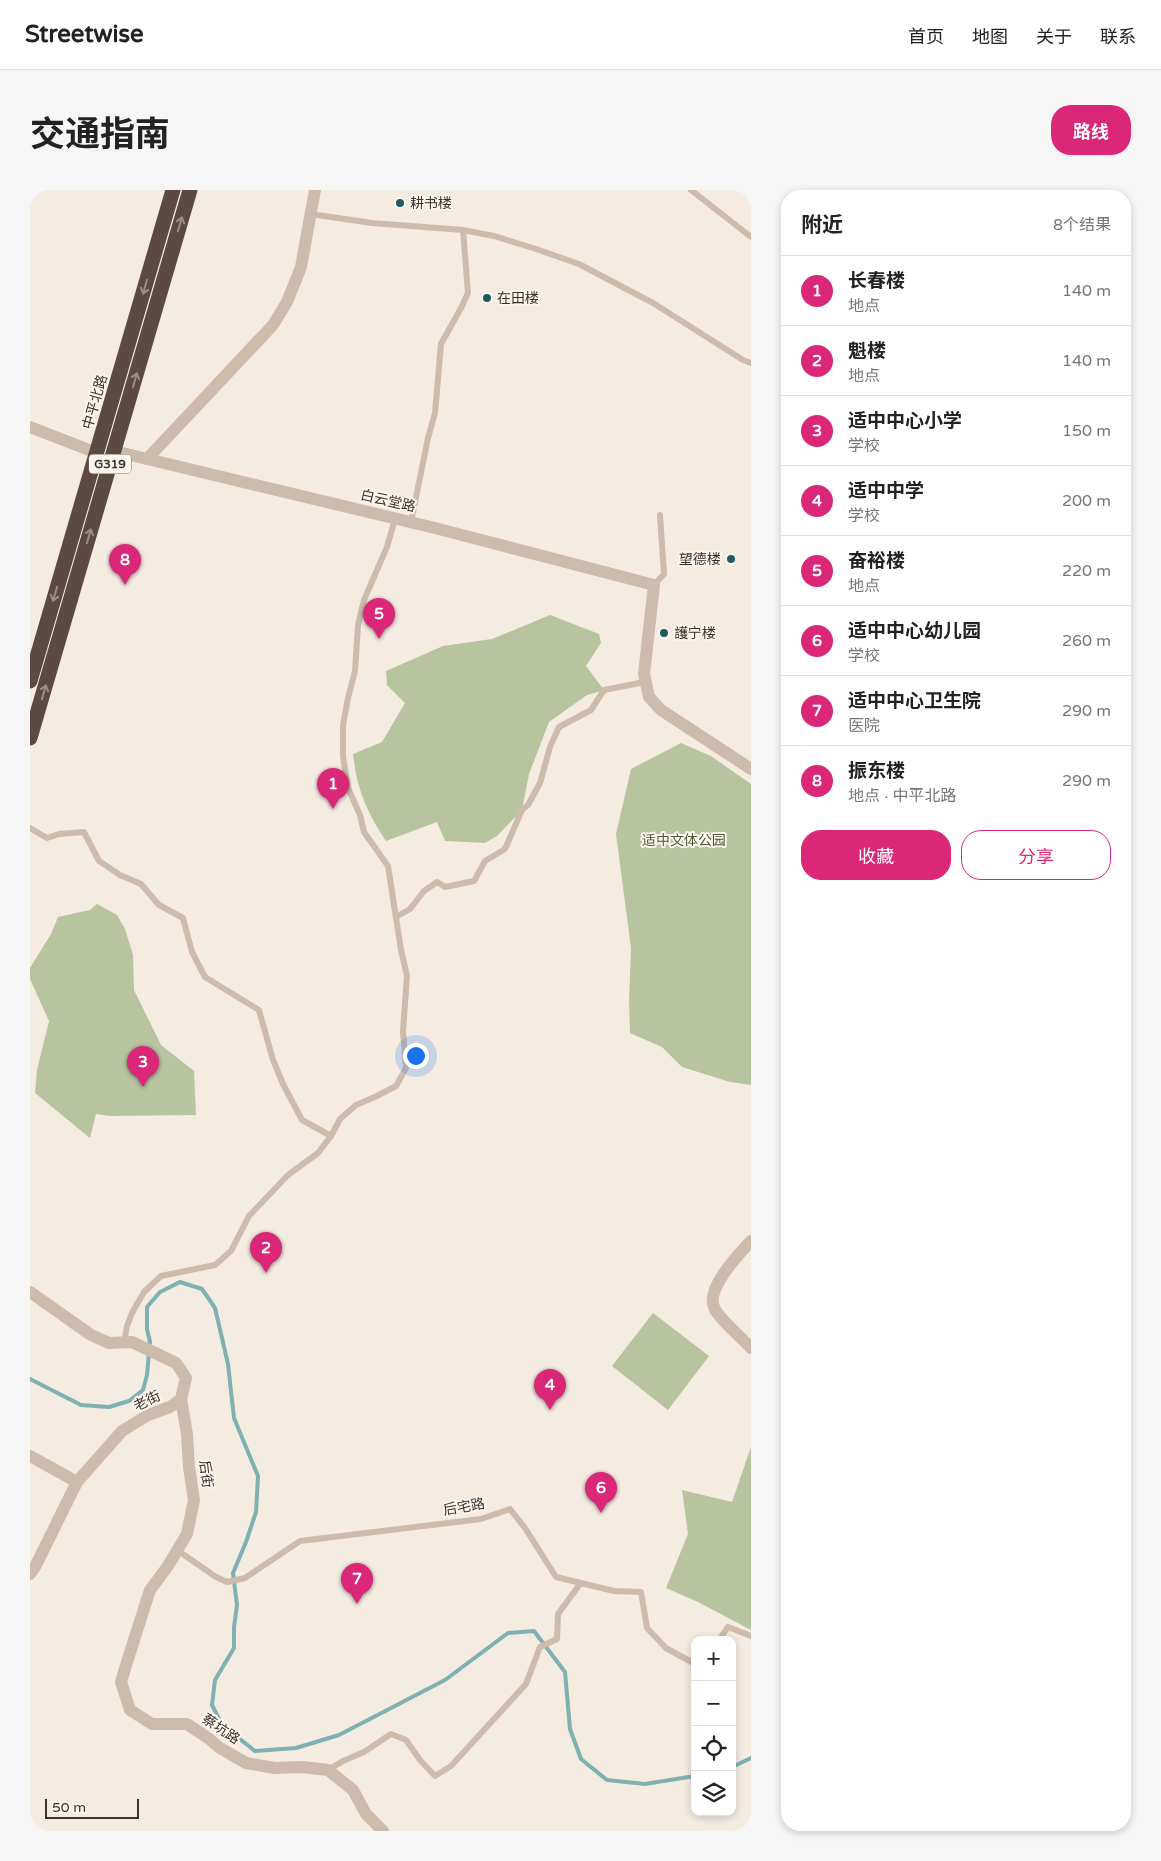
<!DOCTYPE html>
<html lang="zh">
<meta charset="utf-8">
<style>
:root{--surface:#fff;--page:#f6f6f6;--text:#222;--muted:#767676;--line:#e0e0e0;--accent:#db2777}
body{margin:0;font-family:"Varela Round","Noto Sans SC",sans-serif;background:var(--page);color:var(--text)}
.controls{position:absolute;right:15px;bottom:15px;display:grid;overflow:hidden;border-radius:10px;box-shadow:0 2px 8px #0003}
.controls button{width:45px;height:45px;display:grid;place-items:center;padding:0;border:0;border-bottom:1px solid var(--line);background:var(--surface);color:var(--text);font:25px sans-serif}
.scale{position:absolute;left:15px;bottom:12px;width:94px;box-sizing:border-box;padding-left:5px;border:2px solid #3b302b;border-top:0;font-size:14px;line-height:18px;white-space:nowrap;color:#3b302b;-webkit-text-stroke:4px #fbf5ee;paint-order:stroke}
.you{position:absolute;left:385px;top:865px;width:18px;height:18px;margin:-12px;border:4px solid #fff;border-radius:50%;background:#1a73e8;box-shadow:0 0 0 8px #1a73e833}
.badge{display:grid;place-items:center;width:32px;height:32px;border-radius:50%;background:var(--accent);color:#fff;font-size:16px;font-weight:700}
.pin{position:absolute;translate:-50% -41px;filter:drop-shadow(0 1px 2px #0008)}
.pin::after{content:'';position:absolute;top:26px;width:18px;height:15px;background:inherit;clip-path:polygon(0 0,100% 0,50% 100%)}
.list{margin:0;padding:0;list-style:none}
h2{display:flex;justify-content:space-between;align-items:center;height:65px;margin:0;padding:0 20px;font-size:21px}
h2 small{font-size:16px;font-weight:400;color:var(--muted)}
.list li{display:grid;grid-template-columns:32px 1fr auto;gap:15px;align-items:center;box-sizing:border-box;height:70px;padding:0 20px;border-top:1px solid var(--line)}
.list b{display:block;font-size:19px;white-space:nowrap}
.list p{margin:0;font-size:16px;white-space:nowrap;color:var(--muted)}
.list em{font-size:16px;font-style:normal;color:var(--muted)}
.actions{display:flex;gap:10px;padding:15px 20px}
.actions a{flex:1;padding:11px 0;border:1px solid var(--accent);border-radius:20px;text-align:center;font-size:18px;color:var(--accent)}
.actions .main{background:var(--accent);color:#fff}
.icon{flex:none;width:28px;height:28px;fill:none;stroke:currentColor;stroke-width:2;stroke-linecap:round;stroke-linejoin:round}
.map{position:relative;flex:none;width:721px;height:1641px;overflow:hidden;border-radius:20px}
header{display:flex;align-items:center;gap:30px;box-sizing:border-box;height:70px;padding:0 25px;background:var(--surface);border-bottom:1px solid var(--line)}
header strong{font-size:24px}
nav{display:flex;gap:28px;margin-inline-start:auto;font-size:18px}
.intro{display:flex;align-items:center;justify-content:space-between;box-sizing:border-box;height:120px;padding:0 30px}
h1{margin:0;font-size:35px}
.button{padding:12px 22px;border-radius:20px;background:var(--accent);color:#fff;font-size:18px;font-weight:700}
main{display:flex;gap:30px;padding:0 30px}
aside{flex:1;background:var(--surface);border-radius:20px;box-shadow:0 2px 8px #0003}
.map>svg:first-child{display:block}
.green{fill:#b8c4a0}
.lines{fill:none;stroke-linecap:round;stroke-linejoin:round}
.stream{stroke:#7fb0b2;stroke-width:4}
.lane{stroke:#cdbbac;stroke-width:6}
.street{stroke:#cdbbac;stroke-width:12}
.highway{stroke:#5c4a42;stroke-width:15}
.oneway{stroke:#9c8e87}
.poi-dot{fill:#1f5a5e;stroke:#fbf5ee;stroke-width:2}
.labels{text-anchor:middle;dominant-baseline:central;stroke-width:4;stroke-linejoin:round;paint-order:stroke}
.shield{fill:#fbf5ee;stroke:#756b66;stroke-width:1}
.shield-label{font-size:12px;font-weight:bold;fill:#3b302b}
.poi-label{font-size:14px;fill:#3b302b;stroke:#fbf5ee;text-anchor:start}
.street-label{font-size:14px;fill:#3b302b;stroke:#fbf5ee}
.park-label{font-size:14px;fill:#4a5a2e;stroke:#fbf5ee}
</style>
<header>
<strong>Streetwise</strong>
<nav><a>首页</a><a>地图</a><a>关于</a><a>联系</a></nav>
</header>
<div class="intro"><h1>交通指南</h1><a class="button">路线</a></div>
<main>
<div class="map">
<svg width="721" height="1641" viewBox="0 0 721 1641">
<rect width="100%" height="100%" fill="#f4ebe1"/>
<g class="green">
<path d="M520 425 569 444 571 453 556 476 574 500 557 505 519 532 499 584 492 620 467 646 455 653 415 651 407 632 356 651C337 622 327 600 323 564L352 552 375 513 357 495 356 481 413 456 462 449Z"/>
<path d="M651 553 681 566 721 594V895L700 892 652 877 632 857 600 843 599 811 601 758 586 644 601 579Z"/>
<path d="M67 714 87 725 95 739 103 765 104 800 131 855 164 881 166 925 80 926 66 924 60 948 5 903 7 880 19 831 0 789V778L21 744 28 727 60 720Z"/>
<path d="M623 1123 679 1166 638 1220 582 1176Z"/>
<path d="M721 1257V1440L668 1412 636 1398 658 1344 652 1300 702 1312Z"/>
</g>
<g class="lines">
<g class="stream">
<path d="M0 1189 51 1215 79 1217 99 1211 113 1200 117 1185 120 1152 117 1139V1117L130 1102 150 1092 172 1099 185 1118 198 1174 204 1228 228 1286 226 1322 216 1352 203 1383 207 1415 204 1437V1458L185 1490 182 1515 192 1535 225 1561 266 1558 309 1545 415 1490 478 1443 504 1441 535 1482 540 1539 551 1569 577 1590 615 1594 665 1586"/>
<path d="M702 1577 721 1568"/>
</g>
<g class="lane">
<path d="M661 0 721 47"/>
<path d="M280 24 342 33 433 40 464 46 506 59 549 74 623 113 713 170 721 173"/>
<path d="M381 332 398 248 405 223 411 154 431 118 438 103 433 40"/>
<path d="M624 395 634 384 630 325"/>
<path d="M0 638 17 648 29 644 54 642 69 671 90 685 111 694 129 715 153 728 162 762 175 787 229 820 243 870 253 894 272 930 301 946 288 963 258 985 219 1026 201 1061 185 1075 131 1086 114 1102 102 1123 97 1136 94 1153"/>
<path d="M366 727 380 719 394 701 407 692 415 697 444 691 455 671 475 659 492 620 498 615 510 593 520 557 529 537 561 520 574 500 615 492"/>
<path d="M301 946 310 929 326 915 347 906 366 896 376 878 373 841 377 786 371 760 358 676 334 642 330 625 318 598 313 566V535L318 508 325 481 328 435 334 410 357 357 365 329"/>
<path d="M147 1360 186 1387 197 1392 215 1388 270 1351 451 1329 480 1319 495 1338 526 1387 584 1401 611 1402 617 1438 636 1458 665 1474"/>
<path d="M689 1450 698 1437 721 1446"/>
<path d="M298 1580 313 1571 334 1562 361 1544 376 1550 390 1570 405 1586 421 1576 496 1494 510 1457 527 1449 528 1424 550 1394"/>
</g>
<g class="street">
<path d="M0 237 67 263"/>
<path d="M84 261 405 338 624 395 614 484 619 507 631 520 721 579"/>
<path d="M117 269 243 135 257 112 271 77 285 0"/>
<path d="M721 1051C709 1064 676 1098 684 1117 687 1127 713 1149 721 1158"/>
<path d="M0 1102 61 1145 79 1153 102 1152 146 1173 156 1188 151 1209 140 1217 118 1225 92 1241 47 1292 5 1377 0 1384"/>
<path d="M151 1209 157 1244 159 1277 164 1310 157 1344 138 1376 120 1400 97 1472 91 1492 100 1520 122 1534H157L178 1548 190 1558 216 1573 245 1578 272 1577 298 1580 323 1600 336 1624 353 1641"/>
<path d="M0 1266 47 1292"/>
</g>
<g class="highway">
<path d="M0 491 143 0"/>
<path d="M0 548 160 0"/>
</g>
</g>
<defs><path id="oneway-shaft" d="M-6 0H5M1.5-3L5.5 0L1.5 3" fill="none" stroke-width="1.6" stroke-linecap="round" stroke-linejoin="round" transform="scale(1.25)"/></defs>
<g class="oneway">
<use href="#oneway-shaft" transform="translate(150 34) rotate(-74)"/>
<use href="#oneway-shaft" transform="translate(115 97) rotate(106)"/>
<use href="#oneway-shaft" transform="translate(105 190) rotate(-74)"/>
<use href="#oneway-shaft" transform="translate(59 346) rotate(-74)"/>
<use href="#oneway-shaft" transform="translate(25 404) rotate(106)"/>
<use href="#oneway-shaft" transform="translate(14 502) rotate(-74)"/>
</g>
<g class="poi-dot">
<circle cx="370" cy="13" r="5"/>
<circle cx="457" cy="108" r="5"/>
<circle cx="701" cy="369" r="5"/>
<circle cx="634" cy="443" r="5"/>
</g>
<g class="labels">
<rect class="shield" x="59" y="264.5" width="42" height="19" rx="4"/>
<g class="shield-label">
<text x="80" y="274">G319</text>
</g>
<g class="poi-label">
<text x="380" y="13">耕书楼</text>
<text x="467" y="108">在田楼</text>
<text x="691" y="369" text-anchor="end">望德楼</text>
<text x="644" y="443">護宁楼</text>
</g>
<g class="street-label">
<text transform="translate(65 212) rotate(-74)">中平北路</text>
<text transform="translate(358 311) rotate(13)">白云堂路</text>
<text transform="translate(117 1211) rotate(-26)">老街</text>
<text transform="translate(176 1284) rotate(83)">后街</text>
<text transform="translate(434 1317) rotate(-10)">后宅路</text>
<text transform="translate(191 1539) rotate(34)">蔡坑路</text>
</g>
<g class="park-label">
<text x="654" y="650">适中文体公园</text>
</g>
</g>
</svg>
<div class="controls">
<button>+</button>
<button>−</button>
<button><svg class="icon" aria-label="locate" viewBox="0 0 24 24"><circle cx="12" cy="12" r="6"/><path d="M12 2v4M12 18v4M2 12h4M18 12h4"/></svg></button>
<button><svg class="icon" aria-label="layers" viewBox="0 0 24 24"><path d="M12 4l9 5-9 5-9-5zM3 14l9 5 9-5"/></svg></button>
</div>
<div class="scale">50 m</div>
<div class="you"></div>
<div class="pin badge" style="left:303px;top:619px">1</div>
<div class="pin badge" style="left:236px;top:1083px">2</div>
<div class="pin badge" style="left:113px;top:897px">3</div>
<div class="pin badge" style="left:520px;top:1220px">4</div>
<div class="pin badge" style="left:349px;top:449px">5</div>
<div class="pin badge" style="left:571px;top:1323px">6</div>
<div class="pin badge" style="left:327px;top:1414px">7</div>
<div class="pin badge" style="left:95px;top:395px">8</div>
</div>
<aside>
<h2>附近<small>8个结果</small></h2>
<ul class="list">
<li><span class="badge">1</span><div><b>长春楼</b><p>地点</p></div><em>140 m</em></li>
<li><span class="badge">2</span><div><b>魁楼</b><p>地点</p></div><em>140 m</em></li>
<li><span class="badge">3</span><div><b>适中中心小学</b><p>学校</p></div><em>150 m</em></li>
<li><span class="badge">4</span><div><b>适中中学</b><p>学校</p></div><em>200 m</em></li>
<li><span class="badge">5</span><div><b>奋裕楼</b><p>地点</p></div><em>220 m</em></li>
<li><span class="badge">6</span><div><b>适中中心幼儿园</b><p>学校</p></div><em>260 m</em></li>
<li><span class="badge">7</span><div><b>适中中心卫生院</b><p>医院</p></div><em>290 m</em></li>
<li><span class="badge">8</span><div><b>振东楼</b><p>地点 · 中平北路</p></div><em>290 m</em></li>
</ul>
<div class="actions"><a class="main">收藏</a><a>分享</a></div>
</aside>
</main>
